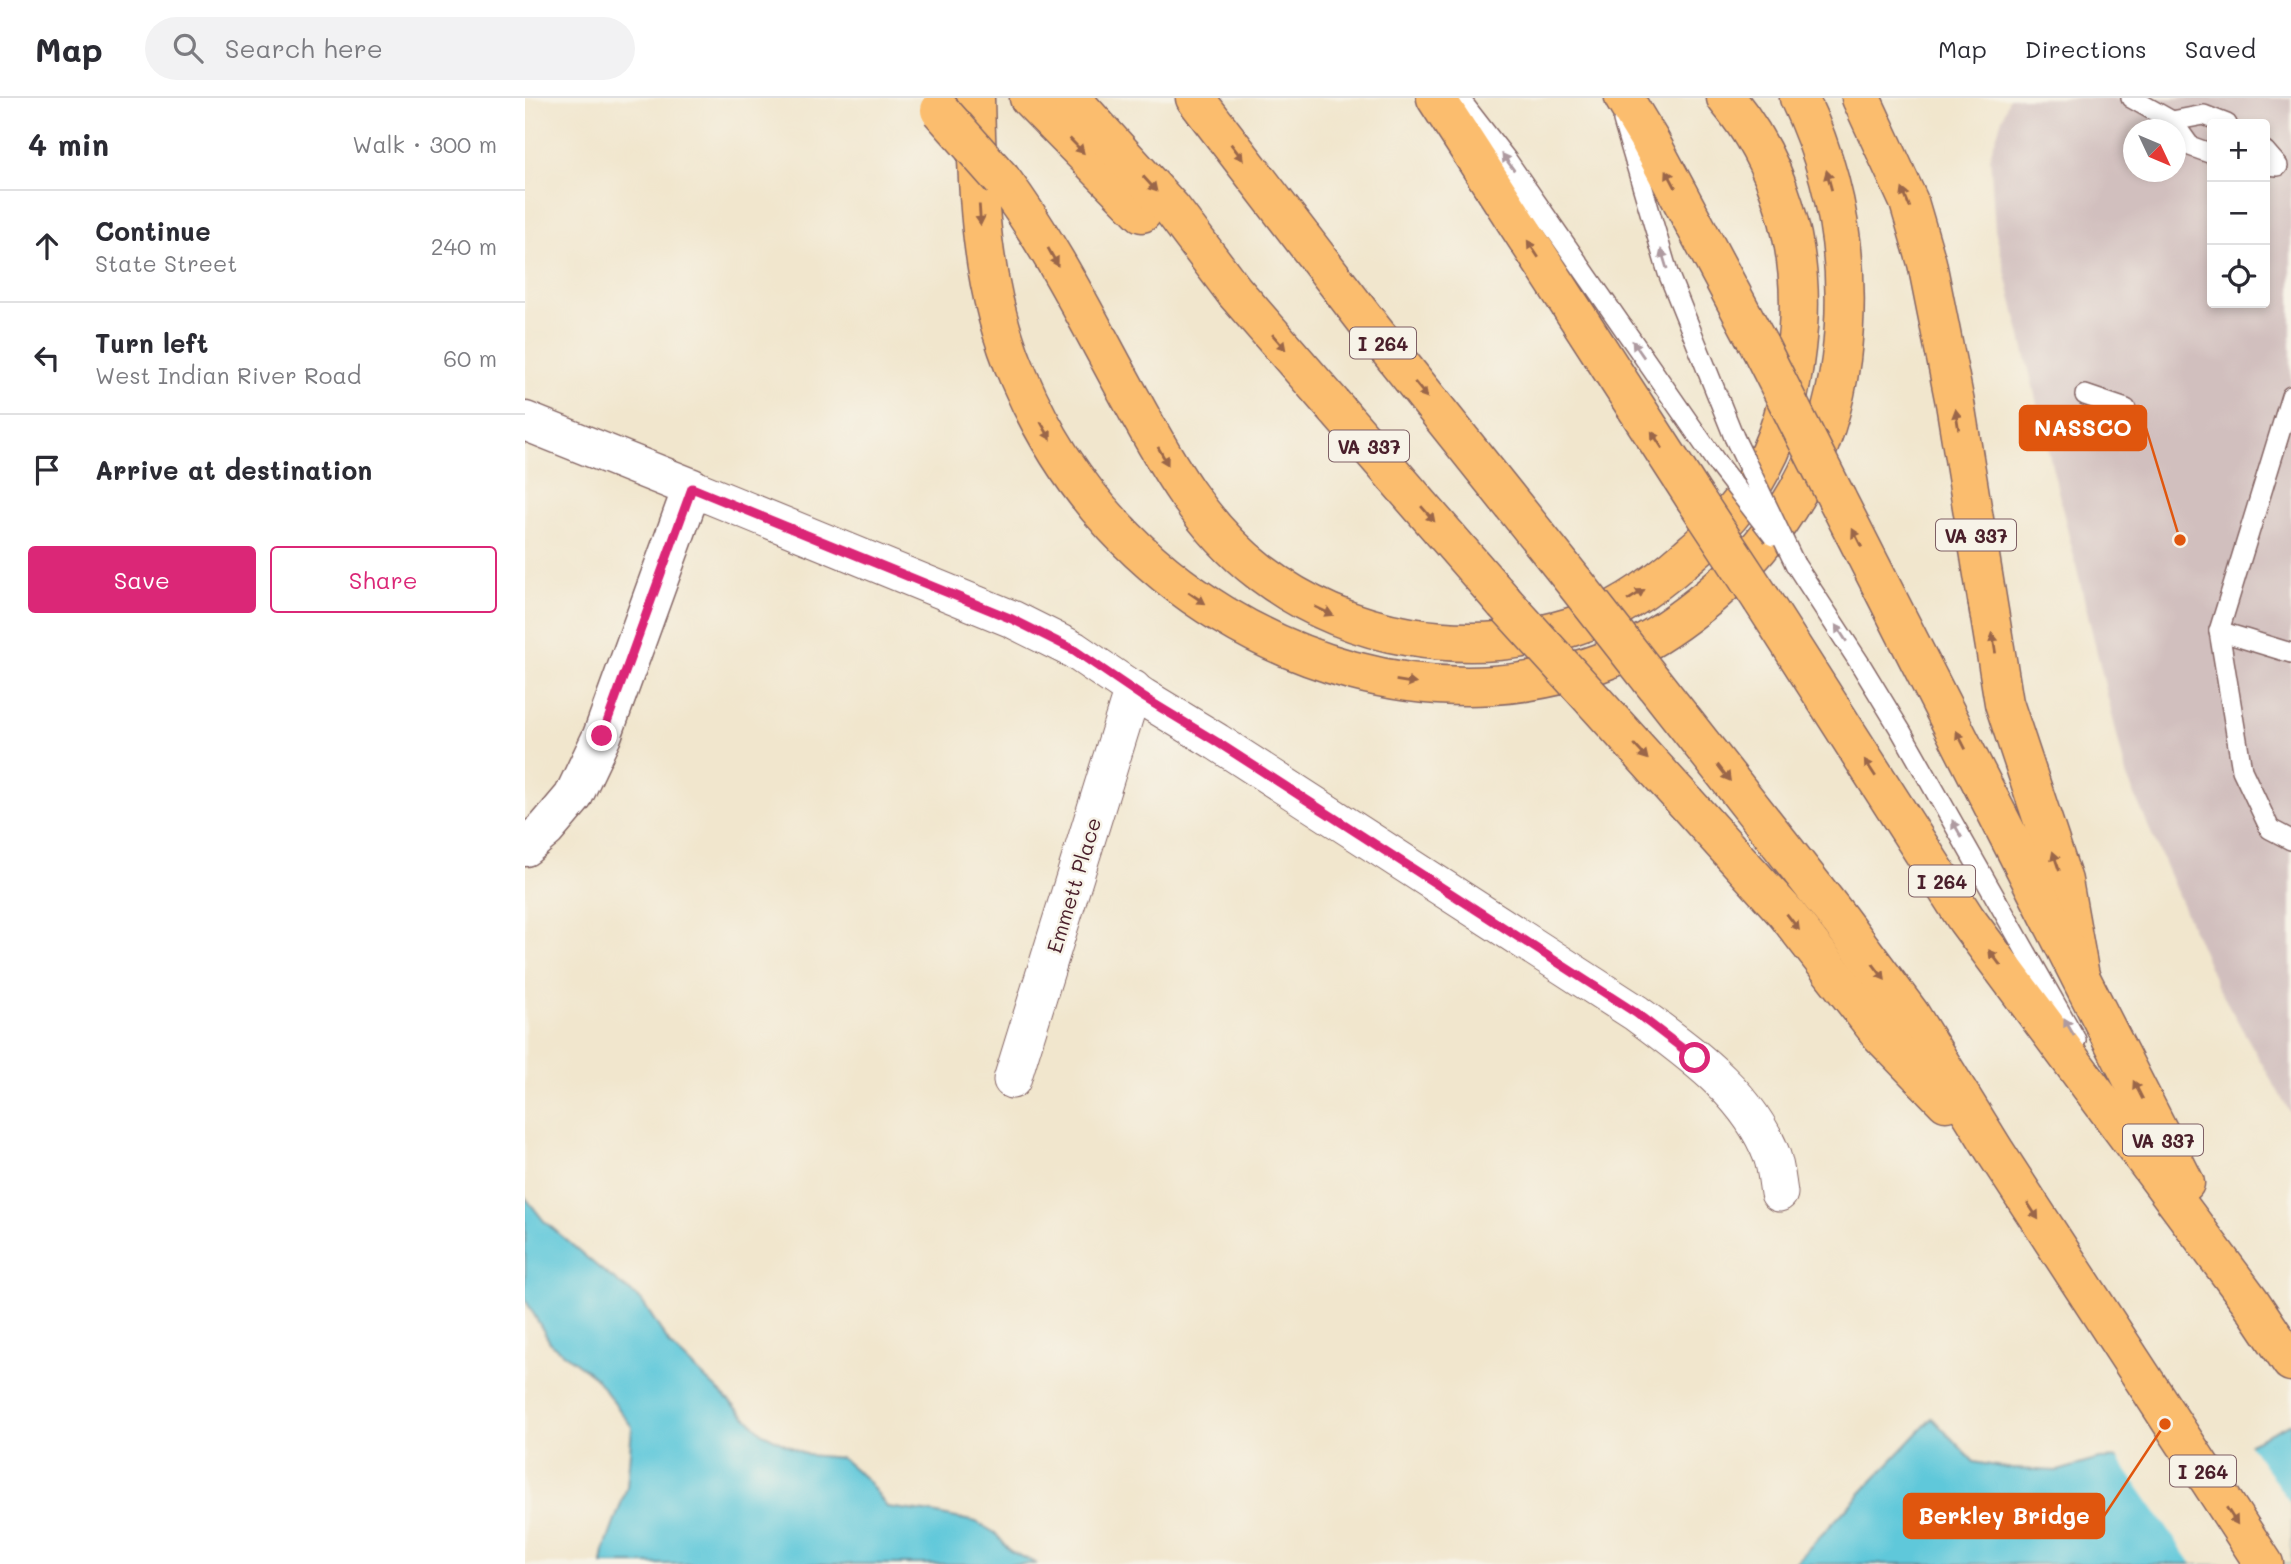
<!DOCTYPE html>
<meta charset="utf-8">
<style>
:root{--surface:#fff;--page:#f2f2f3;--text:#2b2b33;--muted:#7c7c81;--line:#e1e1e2;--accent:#db2777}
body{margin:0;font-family:Mali,sans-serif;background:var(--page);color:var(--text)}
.controls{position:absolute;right:21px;top:21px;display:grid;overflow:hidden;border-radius:7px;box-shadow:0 4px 10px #0003}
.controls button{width:63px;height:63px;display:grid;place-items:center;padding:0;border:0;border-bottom:2px solid var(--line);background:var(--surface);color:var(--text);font:35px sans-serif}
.compass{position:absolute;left:1598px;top:21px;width:63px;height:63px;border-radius:50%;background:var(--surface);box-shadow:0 4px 10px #0003;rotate:134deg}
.stop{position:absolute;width:21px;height:21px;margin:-16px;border:5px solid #db2777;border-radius:50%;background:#fff}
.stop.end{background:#db2777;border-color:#fff;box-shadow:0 2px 7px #0008}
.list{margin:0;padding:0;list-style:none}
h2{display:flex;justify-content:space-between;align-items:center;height:91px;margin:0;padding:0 28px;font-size:30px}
h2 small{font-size:23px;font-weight:400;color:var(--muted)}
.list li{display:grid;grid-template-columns:46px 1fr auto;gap:21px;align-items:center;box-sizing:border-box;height:112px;padding:0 28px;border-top:2px solid var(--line)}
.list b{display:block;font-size:26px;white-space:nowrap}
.list p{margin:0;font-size:23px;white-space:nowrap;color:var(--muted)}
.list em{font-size:23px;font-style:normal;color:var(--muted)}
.actions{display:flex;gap:14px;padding:21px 28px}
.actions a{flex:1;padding:16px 0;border:2px solid var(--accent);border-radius:7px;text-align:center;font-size:24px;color:var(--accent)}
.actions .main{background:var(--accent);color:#fff}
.icon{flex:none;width:38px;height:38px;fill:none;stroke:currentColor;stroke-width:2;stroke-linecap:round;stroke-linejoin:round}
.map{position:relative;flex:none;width:1766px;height:1466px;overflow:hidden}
header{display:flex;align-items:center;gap:42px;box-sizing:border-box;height:98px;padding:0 35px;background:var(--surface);border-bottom:2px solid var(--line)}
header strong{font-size:33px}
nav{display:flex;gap:38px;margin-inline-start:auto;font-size:24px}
.search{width:490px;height:63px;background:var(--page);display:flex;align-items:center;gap:18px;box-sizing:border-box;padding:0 24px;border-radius:38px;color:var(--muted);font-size:26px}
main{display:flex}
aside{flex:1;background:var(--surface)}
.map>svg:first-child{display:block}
.industrial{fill:#d1bfbe;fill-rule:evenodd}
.water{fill:#5fc8da;stroke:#547482;stroke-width:2}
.pier{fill:#f1e6cd}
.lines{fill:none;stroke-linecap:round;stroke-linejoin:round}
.service-casing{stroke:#846564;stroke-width:22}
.minor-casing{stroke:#846564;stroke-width:39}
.tertiary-casing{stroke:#846564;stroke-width:41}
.motorway-casing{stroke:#846564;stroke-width:41}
.service{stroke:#fff;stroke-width:19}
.minor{stroke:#fff;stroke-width:37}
.tertiary{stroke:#fff;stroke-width:38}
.motorway{stroke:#fbbd6e;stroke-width:38}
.service-bridge-casing{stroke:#846564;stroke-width:22;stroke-linecap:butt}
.motorway-bridge-casing{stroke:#846564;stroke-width:41;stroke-linecap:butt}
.service-bridge{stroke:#fff;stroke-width:19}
.motorway-bridge{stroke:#fbbd6e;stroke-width:38}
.oneway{fill:#9a6649}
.oneway2{fill:#ae9aa0}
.route{stroke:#db2777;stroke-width:9}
.labels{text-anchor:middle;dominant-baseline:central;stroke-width:5;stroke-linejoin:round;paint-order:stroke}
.shield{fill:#f7f3e8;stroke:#7e5f64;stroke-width:2}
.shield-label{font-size:19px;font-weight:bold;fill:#4a1f2b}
.street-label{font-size:21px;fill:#4a1f2b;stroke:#f7f3e8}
.leader{fill:none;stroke:#e0560e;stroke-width:2.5}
.callout-dot{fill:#e0560e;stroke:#f7f3e8;stroke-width:2.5}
.callout{fill:#e0560e;stroke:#e0560e;stroke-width:2.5}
.callout-label{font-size:23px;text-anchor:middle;font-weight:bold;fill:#fff}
</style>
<header>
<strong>Map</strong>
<div class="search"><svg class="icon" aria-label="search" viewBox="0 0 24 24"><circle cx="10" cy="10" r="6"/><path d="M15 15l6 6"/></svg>Search here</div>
<nav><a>Map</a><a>Directions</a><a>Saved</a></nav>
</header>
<main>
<aside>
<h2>4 min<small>Walk · 300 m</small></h2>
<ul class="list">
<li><svg class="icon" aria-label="ahead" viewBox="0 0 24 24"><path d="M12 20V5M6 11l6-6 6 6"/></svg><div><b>Continue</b><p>State Street</p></div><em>240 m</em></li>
<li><svg class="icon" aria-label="left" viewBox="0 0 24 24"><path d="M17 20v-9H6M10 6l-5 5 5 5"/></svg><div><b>Turn left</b><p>West Indian River Road</p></div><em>60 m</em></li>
<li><svg class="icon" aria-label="arrive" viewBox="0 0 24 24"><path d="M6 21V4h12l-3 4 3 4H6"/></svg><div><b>Arrive at destination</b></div></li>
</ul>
<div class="actions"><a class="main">Save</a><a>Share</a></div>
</aside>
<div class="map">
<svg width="1766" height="1466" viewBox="0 0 1766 1466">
<rect width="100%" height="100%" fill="#f7f3e8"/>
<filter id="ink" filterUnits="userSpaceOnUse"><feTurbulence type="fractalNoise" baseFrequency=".0143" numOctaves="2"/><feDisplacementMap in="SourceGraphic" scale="14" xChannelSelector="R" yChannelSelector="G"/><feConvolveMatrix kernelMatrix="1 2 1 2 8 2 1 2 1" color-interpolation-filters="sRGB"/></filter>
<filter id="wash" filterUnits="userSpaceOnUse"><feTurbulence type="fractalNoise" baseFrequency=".00686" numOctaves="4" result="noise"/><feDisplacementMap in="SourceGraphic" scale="28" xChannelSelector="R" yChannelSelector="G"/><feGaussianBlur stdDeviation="1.57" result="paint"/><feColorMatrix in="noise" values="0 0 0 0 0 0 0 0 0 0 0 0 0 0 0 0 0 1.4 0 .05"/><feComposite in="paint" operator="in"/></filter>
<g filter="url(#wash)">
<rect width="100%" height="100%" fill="#f1e6cd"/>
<path class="industrial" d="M1484 0H1766V1016L1692 887 1602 679 1470 131 1465 57ZM1687 26H1740V205H1687ZM1608 32H1650V74H1608Z"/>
<g class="water">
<path d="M0 1099 19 1123 74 1170 116 1202 146 1248 238 1335 282 1357 316 1360 342 1382 362 1409 407 1415 451 1424 470 1435 485 1453 512 1466H77L79 1453 102 1389 107 1329 70 1279 26 1246 0 1201Z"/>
<path d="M1407 1320 1449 1364 1487 1371 1533 1373 1574 1361 1700 1357 1766 1325V1466H1269Z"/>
</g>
<path class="pier" d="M1722 1343 1766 1406V1466H1667L1591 1357 1699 1353Z"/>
</g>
<g filter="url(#ink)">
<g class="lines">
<g class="service-casing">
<g id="service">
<path d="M934 0 982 62 1194 368"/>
<path d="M1606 0 1647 23 1665 48 1687 56"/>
<path d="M1098 23 1143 175 1209 339"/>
<path d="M1647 23 1679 17 1702 26"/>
<path d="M1740 53 1753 68 1740 67"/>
<path d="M1560 297 1601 311"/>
<path d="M1766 298 1694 533 1717 672 1745 731 1766 742"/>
<path d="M1270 466 1334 564 1376 633 1551 942"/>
<path d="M1694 533 1766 555"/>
</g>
</g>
<g class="minor-casing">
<g id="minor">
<path d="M167 390 487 521 549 552 618 599 692 644 1111 915C1163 954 1223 994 1247 1058 1251 1069 1252 1083 1254 1095"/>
<path d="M487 982 608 591"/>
</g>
</g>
<g class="tertiary-casing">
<path id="tertiary" d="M0 323 167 390 77 638 48 699 21 731 0 749"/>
</g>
<g class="motorway-casing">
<g id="motorway">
<path d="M450 0C452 94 455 192 494 280 517 334 549 385 589 428 716 565 926 634 1101 554 1131 540 1160 519 1185 498 1258 438 1304 355 1316 261 1327 170 1314 84 1274 0"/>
<path d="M504 0 617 115"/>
<path d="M546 0 647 111 709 193 979 504"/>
<path d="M670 0 848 232 1051 486"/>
<path d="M911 0 1169 399"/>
<path d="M1099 0 1125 43 1235 249"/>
<path d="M1336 0 1384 104 1402 165 1430 305 1479 605 1538 783 1555 878"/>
<path d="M477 82C528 150 565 227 606 301 641 365 676 429 735 474 823 541 940 561 1046 529 1089 516 1129 488 1163 458 1194 432 1218 406 1237 370 1261 326 1269 278 1273 230 1279 148 1254 63 1201 0"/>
<path d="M1312 401 1660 1085"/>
<path d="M1237 502 1441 821 1725 1203 1766 1264"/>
<path d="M1127 583 1315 822 1385 916 1471 1055 1739 1466"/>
<path d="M1070 604 1261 815 1356 937 1421 1004"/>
</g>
</g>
<use href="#service" class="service"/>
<use href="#minor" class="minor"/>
<use href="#tertiary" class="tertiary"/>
<use href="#motorway" class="motorway"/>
<g class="service-bridge-casing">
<g id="service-bridge">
<path d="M1209 339 1270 466"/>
<path d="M1194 368 1248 438"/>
</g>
</g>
<g class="motorway-bridge-casing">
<g id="motorway-bridge">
<path d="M415 12 477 82"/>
<path d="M1235 249 1312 401"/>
<path d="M1169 399 1237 502"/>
<path d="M1051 486 1127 583"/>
<path d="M979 504 1070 604"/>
</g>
</g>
<use href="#service-bridge" class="service-bridge"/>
<use href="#motorway-bridge" class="motorway-bridge"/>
</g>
<defs><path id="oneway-solid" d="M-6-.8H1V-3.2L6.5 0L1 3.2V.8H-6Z" transform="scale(1.75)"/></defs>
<g class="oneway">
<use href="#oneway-solid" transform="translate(552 48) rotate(46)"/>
<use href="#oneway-solid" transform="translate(712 54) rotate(53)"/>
<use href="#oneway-solid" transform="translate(1146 81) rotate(-118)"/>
<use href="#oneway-solid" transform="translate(1304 82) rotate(-105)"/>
<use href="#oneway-solid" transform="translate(625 86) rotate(48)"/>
<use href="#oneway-solid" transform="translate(1381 100) rotate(-112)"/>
<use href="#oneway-solid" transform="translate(455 117) rotate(86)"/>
<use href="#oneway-solid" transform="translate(1008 151) rotate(-123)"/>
<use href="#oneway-solid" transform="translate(528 159) rotate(61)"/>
<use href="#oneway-solid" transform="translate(754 244) rotate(49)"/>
<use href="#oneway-solid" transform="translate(896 292) rotate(51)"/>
<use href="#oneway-solid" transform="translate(1432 321) rotate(-99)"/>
<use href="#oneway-solid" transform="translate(521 333) rotate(60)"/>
<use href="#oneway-solid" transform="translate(1132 342) rotate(-123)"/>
<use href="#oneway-solid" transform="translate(638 358) rotate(61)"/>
<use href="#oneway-solid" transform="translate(903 416) rotate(49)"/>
<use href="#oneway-solid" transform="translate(1332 440) rotate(-117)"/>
<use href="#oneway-solid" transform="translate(1111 497) rotate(-32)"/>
<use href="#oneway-solid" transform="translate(672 500) rotate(34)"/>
<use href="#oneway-solid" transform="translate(799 513) rotate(25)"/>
<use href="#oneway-solid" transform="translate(1469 545) rotate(-99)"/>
<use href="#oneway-solid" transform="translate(881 584) rotate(9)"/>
<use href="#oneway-solid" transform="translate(1436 642) rotate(-117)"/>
<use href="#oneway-solid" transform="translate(1116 654) rotate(47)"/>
<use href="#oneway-solid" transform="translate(1345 670) rotate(-123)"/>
<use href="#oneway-solid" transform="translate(1199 675) rotate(52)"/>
<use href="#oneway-solid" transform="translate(1531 763) rotate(-109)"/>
<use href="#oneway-solid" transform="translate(1268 824) rotate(52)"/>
<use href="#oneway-solid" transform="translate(1470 860) rotate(-127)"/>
<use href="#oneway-solid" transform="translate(1354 874) rotate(53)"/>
<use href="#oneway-solid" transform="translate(1613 992) rotate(-117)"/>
<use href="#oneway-solid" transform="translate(1508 1113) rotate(57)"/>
<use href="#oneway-solid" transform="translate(1707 1418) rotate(57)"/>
</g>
<g class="oneway2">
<use href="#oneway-solid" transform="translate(983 64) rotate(-126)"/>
<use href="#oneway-solid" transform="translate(1139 161) rotate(-107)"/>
<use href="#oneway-solid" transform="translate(1113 251) rotate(-125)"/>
<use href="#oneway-solid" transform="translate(1316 535) rotate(-123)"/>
<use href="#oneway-solid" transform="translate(1432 731) rotate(-119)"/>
<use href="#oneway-solid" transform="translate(1544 929) rotate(-119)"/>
</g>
</g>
<g class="lines" filter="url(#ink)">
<path class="route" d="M77 638 167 390 487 521 549 552 618 599 692 644 1111 915 1170 960"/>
</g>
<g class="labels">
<g class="shield">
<rect x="825" y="229.5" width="66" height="31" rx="5"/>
<rect x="804" y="332.5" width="80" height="31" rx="5"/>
<rect x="1411" y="421.5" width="80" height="31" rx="5"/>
<rect x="1384" y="767.5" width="66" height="31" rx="5"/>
<rect x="1598" y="1026.5" width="80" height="31" rx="5"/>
<rect x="1645" y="1357.5" width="66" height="31" rx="5"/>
</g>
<g class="shield-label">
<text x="858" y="245">I 264</text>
<text x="844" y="348">VA 337</text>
<text x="1451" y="437">VA 337</text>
<text x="1417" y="783">I 264</text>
<text x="1638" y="1042">VA 337</text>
<text x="1678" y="1373">I 264</text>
</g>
<g class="street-label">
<text transform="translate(548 787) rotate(-73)">Emmett Place</text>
</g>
</g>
<path class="leader" d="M1655 442L1621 330M1640 1326L1579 1418"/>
<g class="callout-dot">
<circle cx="1655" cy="442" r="7"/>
<circle cx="1640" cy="1326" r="7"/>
</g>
<g class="callout">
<rect x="1495" y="308" width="126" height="44" rx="7"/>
<rect x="1379" y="1396" width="200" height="44" rx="7"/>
</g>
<g class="callout-label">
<text x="1558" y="338">NASSCO</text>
<text x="1479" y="1426">Berkley Bridge</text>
</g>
</svg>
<div class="controls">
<button>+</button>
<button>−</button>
<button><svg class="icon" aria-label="locate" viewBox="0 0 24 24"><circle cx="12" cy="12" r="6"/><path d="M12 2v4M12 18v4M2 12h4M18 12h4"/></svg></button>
</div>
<svg class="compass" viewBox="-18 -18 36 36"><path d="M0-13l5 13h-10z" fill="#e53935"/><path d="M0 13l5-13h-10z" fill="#7c7c81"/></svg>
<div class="stop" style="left:1170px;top:960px"></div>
<div class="stop end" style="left:77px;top:638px"></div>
</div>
</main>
